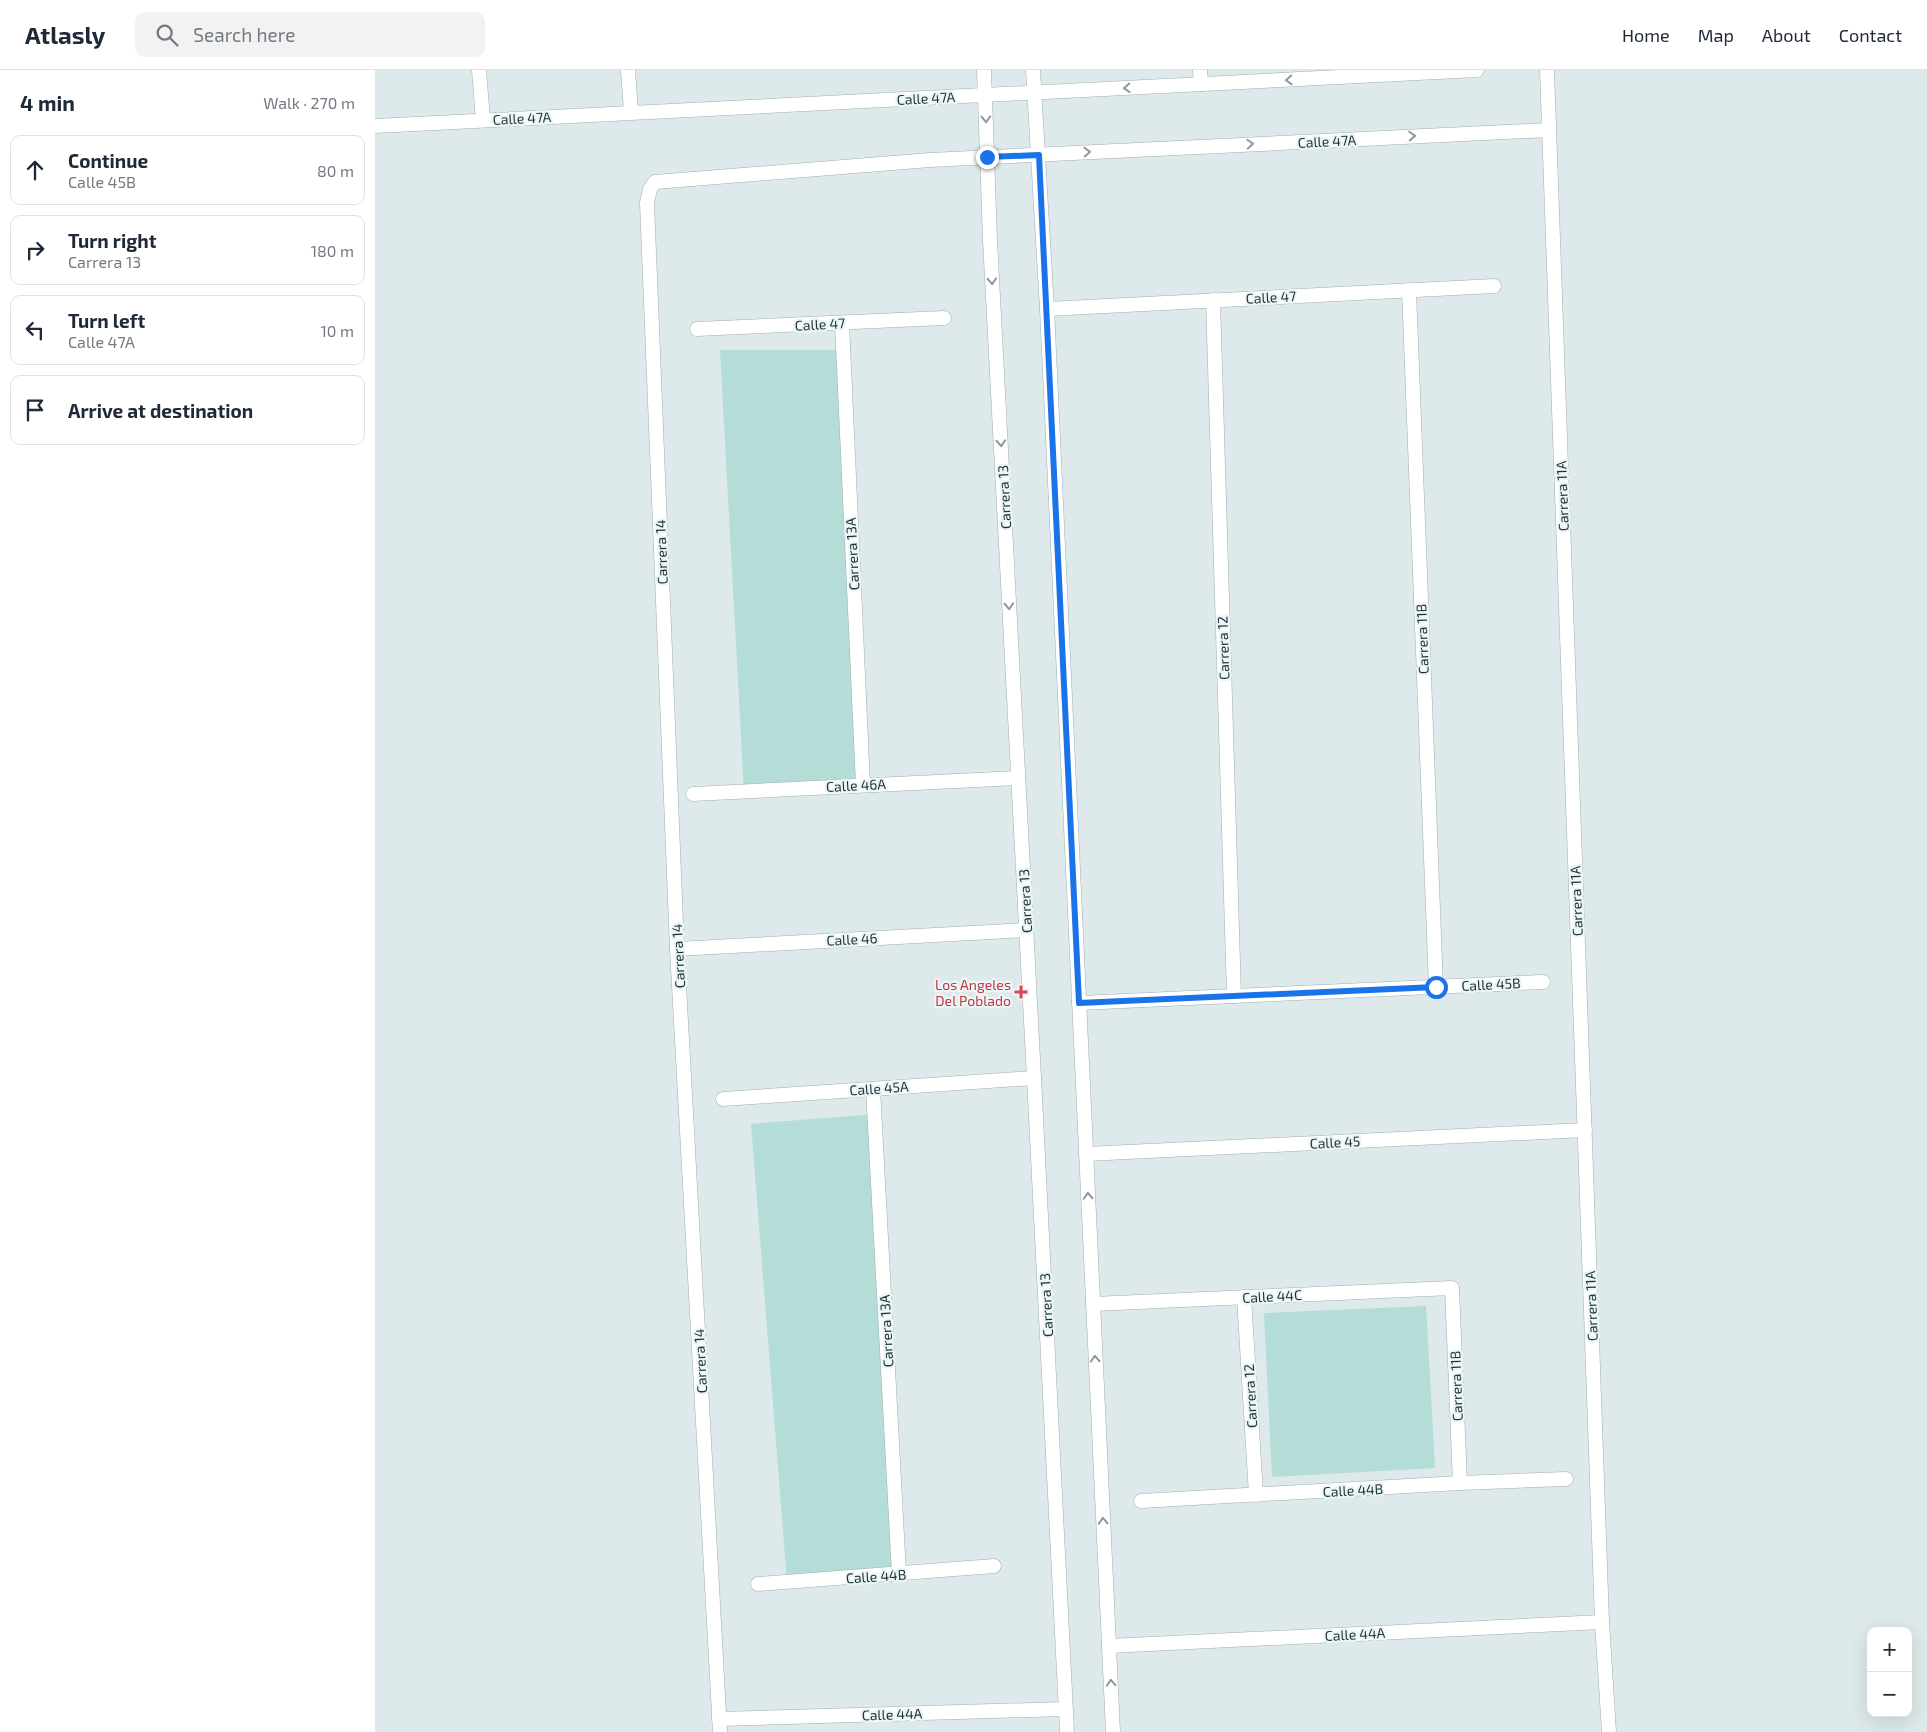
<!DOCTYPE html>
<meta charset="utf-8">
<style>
:root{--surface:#fff;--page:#f2f2f3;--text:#1f2937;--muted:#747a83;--line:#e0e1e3}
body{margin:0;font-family:"Exo 2",sans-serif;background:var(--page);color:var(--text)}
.controls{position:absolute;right:15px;bottom:15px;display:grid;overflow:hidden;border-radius:10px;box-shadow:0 5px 20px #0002}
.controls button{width:45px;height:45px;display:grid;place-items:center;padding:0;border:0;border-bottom:1px solid var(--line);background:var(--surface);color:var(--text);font:25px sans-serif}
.stop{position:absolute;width:15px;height:15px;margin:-11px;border:4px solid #1a73e8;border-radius:50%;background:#fff}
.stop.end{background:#1a73e8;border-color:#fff;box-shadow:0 1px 5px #0008}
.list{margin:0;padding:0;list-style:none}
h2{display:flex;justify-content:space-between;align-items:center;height:65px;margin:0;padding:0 20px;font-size:21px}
h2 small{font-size:16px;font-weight:400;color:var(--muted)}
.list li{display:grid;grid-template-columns:32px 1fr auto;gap:15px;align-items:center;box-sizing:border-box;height:70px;margin:0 10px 10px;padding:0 10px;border:1px solid var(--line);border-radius:10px}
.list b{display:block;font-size:19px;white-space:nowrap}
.list p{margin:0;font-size:16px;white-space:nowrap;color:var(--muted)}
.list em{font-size:16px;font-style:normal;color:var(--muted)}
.icon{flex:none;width:28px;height:28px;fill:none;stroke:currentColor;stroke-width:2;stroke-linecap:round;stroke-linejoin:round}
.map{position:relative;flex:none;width:1552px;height:1662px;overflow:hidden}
header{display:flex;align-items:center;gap:30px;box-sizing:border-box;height:70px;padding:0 25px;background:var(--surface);border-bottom:1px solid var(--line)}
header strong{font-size:24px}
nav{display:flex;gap:28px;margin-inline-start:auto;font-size:18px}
.search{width:350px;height:45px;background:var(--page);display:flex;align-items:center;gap:12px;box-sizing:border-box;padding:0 18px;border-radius:10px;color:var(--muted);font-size:19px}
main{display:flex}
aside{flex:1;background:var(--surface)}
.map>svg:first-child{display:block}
.green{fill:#b4ddd7}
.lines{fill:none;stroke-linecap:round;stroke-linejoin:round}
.minor-casing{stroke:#a0aeb2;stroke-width:15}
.minor{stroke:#fff;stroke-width:14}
.oneway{stroke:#8e989c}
.route{stroke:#1a73e8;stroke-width:6}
.health-dot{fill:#e0444e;stroke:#edf6f7;stroke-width:2}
.labels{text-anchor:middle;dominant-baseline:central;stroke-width:4.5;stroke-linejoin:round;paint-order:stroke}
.street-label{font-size:14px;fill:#1e323a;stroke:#edf6f7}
.health-label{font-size:14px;fill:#be3a42;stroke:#edf6f7;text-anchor:end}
</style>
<header>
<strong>Atlasly</strong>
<div class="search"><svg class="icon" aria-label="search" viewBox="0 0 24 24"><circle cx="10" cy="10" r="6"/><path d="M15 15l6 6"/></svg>Search here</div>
<nav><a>Home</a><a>Map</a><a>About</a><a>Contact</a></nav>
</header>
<main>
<aside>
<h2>4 min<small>Walk · 270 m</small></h2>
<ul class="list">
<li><svg class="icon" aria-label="ahead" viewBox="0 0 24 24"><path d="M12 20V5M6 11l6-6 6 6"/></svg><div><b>Continue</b><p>Calle 45B</p></div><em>80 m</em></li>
<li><svg class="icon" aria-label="right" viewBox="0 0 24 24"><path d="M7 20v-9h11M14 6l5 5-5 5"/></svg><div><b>Turn right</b><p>Carrera 13</p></div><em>180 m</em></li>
<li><svg class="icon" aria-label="left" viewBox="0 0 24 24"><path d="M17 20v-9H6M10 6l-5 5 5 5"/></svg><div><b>Turn left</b><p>Calle 47A</p></div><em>10 m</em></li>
<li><svg class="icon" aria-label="arrive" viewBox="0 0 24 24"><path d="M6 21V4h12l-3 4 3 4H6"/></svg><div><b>Arrive at destination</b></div></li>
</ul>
</aside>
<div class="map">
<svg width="1552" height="1662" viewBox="0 0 1552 1662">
<rect width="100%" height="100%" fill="#dde9ea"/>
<g class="green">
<path d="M345 280H468L488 715 369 722Z"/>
<path d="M500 1044 524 1504 412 1512 376 1054Z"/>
<path d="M1051 1236 1060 1398 897 1407 889 1243Z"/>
</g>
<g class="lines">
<g class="minor-casing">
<g id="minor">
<path d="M104 0 108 50"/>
<path d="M253 0 256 42"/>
<path d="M609 0 615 170 659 1008 692 1662"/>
<path d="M658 0 672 239 738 1662"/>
<path d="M825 0 826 14"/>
<path d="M1172 0 1227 1552 1234 1662"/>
<path d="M0 56 1102 0"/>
<path d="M1034 220 1061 917"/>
<path d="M838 230 859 926"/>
<path d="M672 239 1119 216"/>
<path d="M467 253 488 715"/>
<path d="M322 259 569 248"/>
<path d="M318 724 643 708"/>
<path d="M302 879 651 860"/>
<path d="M704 933 1168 912"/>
<path d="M498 1019 524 1504"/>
<path d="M348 1029 659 1008"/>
<path d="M711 1084 1210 1060"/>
<path d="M869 1227 881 1425"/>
<path d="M718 1234 1077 1218 1085 1413"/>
<path d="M766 1431 1085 1413 1191 1409"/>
<path d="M383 1514 619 1496"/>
<path d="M734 1576 1227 1552"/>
<path d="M344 1649 690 1639"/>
<path d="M345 1662 302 879 272 133 275 119 280 112 555 90 1174 60"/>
</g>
</g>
<use href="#minor" class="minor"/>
</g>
<defs><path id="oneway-chevron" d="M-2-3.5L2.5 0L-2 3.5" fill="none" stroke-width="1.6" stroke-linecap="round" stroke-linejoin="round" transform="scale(1.25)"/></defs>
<g class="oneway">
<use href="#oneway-chevron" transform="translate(914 10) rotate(177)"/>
<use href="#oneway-chevron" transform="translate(752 18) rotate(177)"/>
<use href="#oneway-chevron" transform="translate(611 49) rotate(88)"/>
<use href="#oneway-chevron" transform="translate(1037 66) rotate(-3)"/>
<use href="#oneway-chevron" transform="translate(875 74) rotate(-3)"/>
<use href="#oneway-chevron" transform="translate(712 82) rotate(-3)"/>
<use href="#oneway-chevron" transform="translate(617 211) rotate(87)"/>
<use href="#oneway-chevron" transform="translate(626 373) rotate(87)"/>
<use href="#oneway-chevron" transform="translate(634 536) rotate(87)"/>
<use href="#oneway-chevron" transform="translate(713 1126) rotate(-93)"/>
<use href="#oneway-chevron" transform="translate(720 1289) rotate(-93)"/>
<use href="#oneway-chevron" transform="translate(728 1451) rotate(-93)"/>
<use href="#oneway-chevron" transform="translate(736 1613) rotate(-93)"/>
</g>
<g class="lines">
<path class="route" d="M612 87 664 85 704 933 1061 917"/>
</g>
<path class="health-dot" d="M643.5 914.5h5v5h5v5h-5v5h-5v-5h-5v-5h5z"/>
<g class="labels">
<g class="street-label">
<text transform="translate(551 28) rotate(-3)">Calle 47A</text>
<text transform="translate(147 48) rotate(-3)">Calle 47A</text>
<text transform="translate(952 71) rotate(-3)">Calle 47A</text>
<text transform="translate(896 227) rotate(-3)">Calle 47</text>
<text transform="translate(445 254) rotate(-3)">Calle 47</text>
<text transform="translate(1187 426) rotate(-92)">Carrera 11A</text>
<text transform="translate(629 427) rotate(-93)">Carrera 13</text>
<text transform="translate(286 482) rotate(-92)">Carrera 14</text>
<text transform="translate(477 484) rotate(-93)">Carrera 13A</text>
<text transform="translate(1047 569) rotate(-92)">Carrera 11B</text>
<text transform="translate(848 578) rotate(-92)">Carrera 12</text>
<text transform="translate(481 715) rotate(-3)">Calle 46A</text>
<text transform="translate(650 831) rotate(-93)">Carrera 13</text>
<text transform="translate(1201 831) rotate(-92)">Carrera 11A</text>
<text transform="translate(477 869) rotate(-3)">Calle 46</text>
<text transform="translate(303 886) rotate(-93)">Carrera 14</text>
<text transform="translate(1116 914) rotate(-3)">Calle 45B</text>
<text transform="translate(504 1018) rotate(-4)">Calle 45A</text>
<text transform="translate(960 1072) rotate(-3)">Calle 45</text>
<text transform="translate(897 1226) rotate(-3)">Calle 44C</text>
<text transform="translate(671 1235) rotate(-93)">Carrera 13</text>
<text transform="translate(1216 1236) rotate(-92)">Carrera 11A</text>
<text transform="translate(511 1261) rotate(-93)">Carrera 13A</text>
<text transform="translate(325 1291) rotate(-93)">Carrera 14</text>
<text transform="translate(1081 1316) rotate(-92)">Carrera 11B</text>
<text transform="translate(875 1326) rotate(-93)">Carrera 12</text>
<text transform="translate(978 1420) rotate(-3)">Calle 44B</text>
<text transform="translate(501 1506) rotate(-4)">Calle 44B</text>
<text transform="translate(980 1564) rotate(-3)">Calle 44A</text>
<text transform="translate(517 1644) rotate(-2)">Calle 44A</text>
</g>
<g class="health-label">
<text x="636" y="914">Los Angeles<tspan x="636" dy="16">Del Poblado</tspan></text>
</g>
</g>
</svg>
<div class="controls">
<button>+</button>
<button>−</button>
</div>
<div class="stop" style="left:1061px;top:917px"></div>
<div class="stop end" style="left:612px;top:87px"></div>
</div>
</main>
